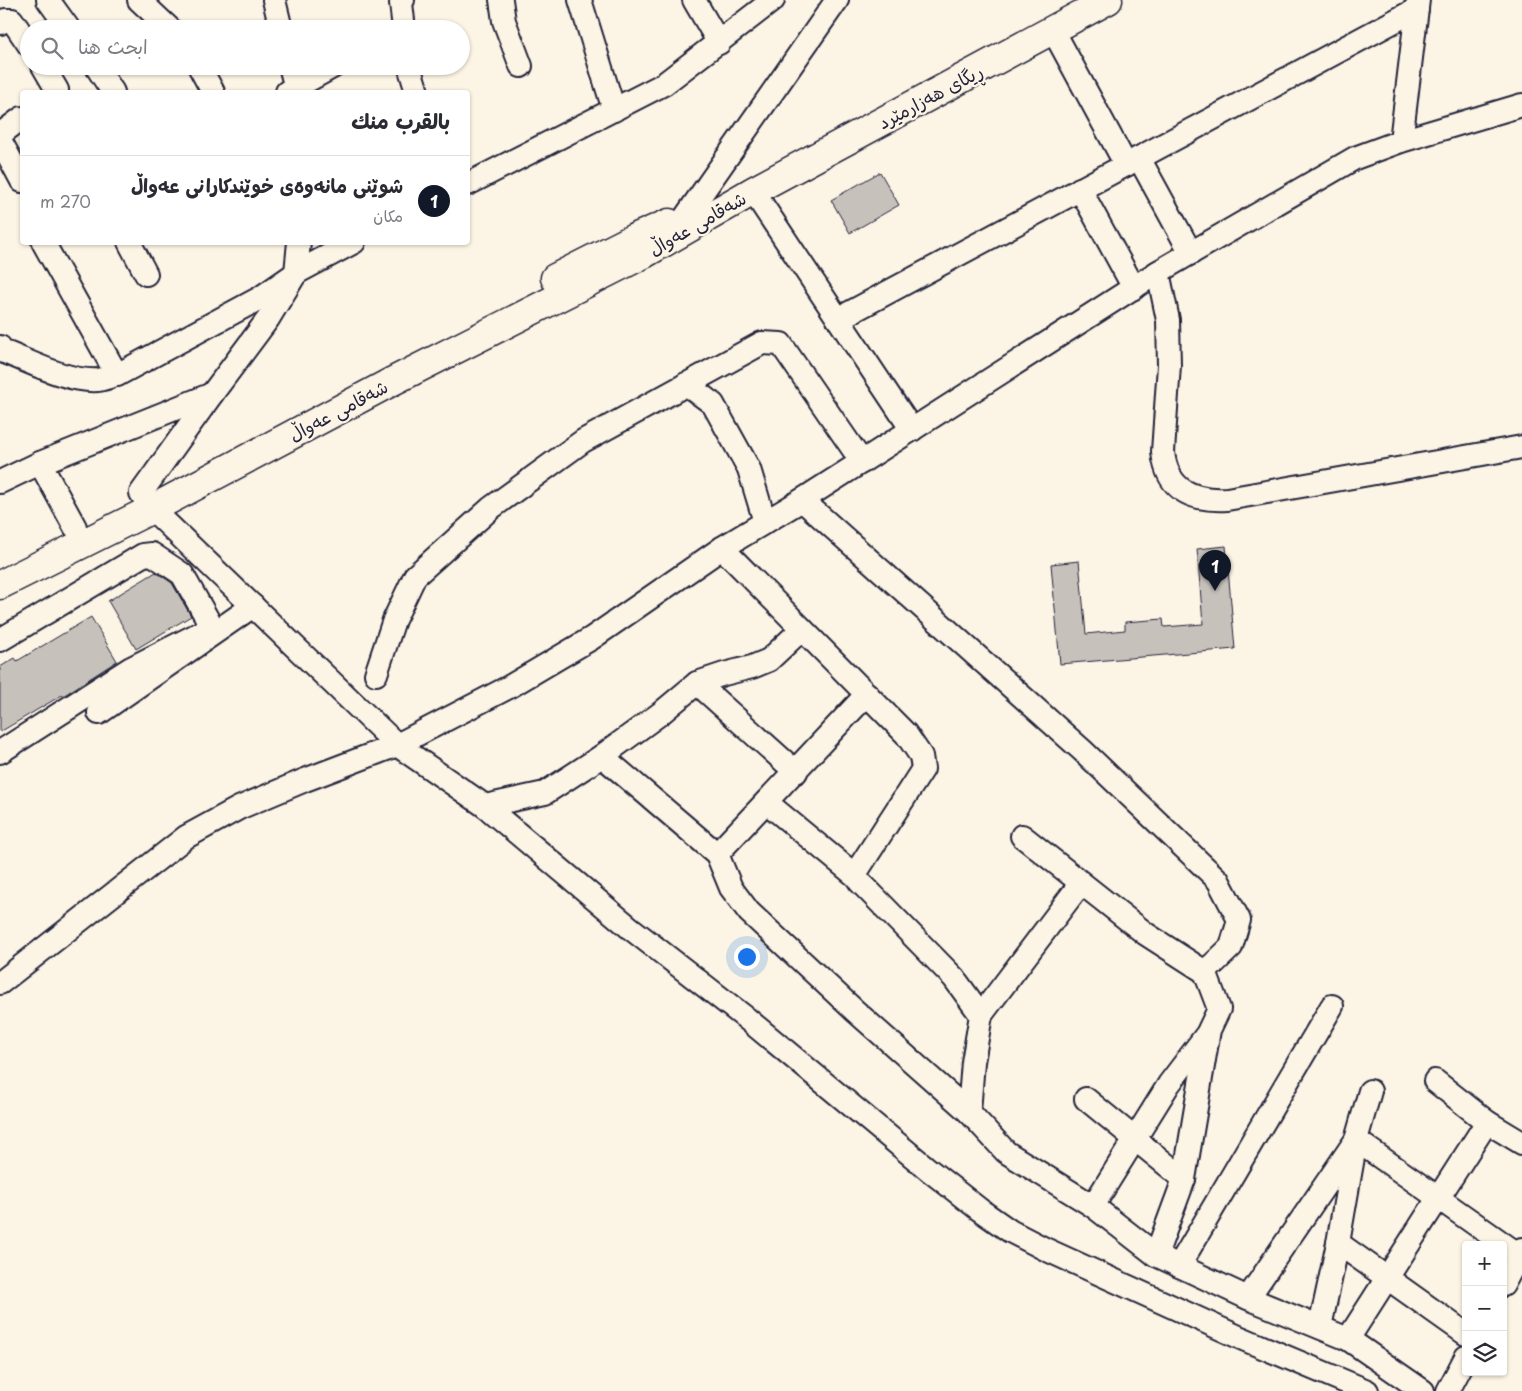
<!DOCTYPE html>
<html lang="ar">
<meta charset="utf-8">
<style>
:root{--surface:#fff;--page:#f7f7f7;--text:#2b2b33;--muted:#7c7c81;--line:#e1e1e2;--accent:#111827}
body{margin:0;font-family:"Playpen Sans","Playpen Sans Arabic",sans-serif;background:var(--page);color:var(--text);direction:rtl}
.controls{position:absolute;right:15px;bottom:15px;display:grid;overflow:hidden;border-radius:5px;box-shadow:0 1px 4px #0004}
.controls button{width:45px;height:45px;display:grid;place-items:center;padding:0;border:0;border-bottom:1px solid var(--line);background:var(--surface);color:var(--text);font:25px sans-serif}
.you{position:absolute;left:746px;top:956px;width:18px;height:18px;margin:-12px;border:4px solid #fff;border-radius:50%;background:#1a73e8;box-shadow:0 0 0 8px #1a73e833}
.badge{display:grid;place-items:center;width:32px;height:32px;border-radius:50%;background:var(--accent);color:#fff;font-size:16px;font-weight:700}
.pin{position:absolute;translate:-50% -41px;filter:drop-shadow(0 1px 2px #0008)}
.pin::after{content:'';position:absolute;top:26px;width:18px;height:15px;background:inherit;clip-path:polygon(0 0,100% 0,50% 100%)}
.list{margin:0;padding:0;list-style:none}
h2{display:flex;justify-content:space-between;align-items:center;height:65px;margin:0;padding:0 20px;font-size:21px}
h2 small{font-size:16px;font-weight:400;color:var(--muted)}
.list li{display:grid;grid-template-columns:32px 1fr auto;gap:15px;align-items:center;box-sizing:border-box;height:90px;padding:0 20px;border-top:1px solid var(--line)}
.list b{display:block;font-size:19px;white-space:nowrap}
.list p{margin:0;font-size:16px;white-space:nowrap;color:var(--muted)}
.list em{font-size:16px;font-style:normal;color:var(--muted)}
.icon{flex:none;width:28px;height:28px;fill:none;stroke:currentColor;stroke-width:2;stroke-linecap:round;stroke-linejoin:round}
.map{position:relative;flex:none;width:1522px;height:1391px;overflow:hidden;direction:ltr}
.search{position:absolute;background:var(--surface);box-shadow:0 1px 4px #0004;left:20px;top:20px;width:450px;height:55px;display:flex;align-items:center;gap:12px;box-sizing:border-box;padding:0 18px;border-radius:28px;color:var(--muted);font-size:19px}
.panel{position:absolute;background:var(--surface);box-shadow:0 1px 4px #0004;left:20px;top:90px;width:450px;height:155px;border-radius:5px;direction:rtl}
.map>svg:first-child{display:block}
.building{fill:#c6c1bb;stroke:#22223b}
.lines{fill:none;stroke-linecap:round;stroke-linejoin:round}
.minor-casing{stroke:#22223b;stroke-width:26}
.major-casing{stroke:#22223b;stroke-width:31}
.minor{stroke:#fcf5e5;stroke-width:22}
.major{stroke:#fcf5e5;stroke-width:28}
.labels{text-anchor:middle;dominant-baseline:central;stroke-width:4.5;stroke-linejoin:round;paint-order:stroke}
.street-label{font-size:18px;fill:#22223b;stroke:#fcf5e5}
</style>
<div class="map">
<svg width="1522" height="1391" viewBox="0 0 1522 1391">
<rect width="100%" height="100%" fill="#fcf5e5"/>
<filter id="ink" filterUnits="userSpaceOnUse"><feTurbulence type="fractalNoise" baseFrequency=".02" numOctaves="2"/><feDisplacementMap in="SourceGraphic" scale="10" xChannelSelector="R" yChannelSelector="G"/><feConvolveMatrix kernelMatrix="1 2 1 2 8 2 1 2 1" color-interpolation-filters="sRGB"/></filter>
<g filter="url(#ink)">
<g class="building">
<path d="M880 172 899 205 850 233 831 200Z"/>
<path d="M1226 546 1235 649 1060 664 1051 564 1079 561 1086 634 1125 630V622L1163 619 1164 627 1203 624 1197 549Z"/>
<path d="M156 572 172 583 191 616 136 649 108 601Z"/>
<path d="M91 617 117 661 63 696 62 695 0 732V667L15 658 17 661Z"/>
</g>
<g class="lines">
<g class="minor-casing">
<g id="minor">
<path d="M48 0 69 29"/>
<path d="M139 0 170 29"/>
<path d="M274 0 281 29"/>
<path d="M403 0 401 3 404 29"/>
<path d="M501 0 504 21 521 66"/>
<path d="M580 0 614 110"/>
<path d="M694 0 719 43"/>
<path d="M0 23 5 20H12L29 45"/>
<path d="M1053 30 1126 165"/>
<path d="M43 66 57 90 56 92"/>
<path d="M96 66 113 92"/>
<path d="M199 66 213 92"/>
<path d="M290 66 297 92"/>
<path d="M409 66 417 92"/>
<path d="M287 92 334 66"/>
<path d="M0 137 2 133 22 118"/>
<path d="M0 140 22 181"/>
<path d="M1401 141 1418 0"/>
<path d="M1139 158 1191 253"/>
<path d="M468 184 664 84 773 0"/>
<path d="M1080 189 1134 288"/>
<path d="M753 191 912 430"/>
<path d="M686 216 837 0"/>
<path d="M43 242 117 375"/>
<path d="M129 242 146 274"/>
<path d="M299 242 296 273 268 319 212 394 141 493 152 509 397 745 485 806 629 927 746 1018 929 1170 980 1210 1010 1231 1045 1249 1241 1338 1367 1391"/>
<path d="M1158 272 1168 320 1169 365 1163 452C1167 490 1192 501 1227 499L1522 447"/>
<path d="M838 319 1417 9"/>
<path d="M0 347 2 351C31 362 67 382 98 380 105 379 111 376 117 375L260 298 296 273 354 242"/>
<path d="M686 384 713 404 749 469 765 522"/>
<path d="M40 463 75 527"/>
<path d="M0 482 40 463 212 394"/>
<path d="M802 500 1083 751 1218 880 1239 920 1231 947 1205 972"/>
<path d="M722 548 906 734 921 756 923 769 857 871V877L860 882 954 978 981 1015 973 1062 969 1112"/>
<path d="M0 640 143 555 152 554 182 574 212 627 131 668 0 752"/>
<path d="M376 674 394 620 415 576 491 508 583 441 762 343 781 344 862 462"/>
<path d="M697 683 796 772"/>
<path d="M99 713 253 606"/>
<path d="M602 756 717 854 731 888 749 912 854 1010 969 1112 1006 1152 1093 1206 1156 1255 1248 1298 1348 1339 1423 1391"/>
<path d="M766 802 857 877"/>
<path d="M485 806 545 793 602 756 661 713 697 683 724 674 752 667 769 660 802 629"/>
<path d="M1022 836 1146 934 1205 972 1219 1009 1209 1030 1184 1179 1156 1255"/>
<path d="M717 854 867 694"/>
<path d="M0 983 186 837 239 808 305 780 397 745 509 687 592 638 722 548 802 500 1158 272 1355 158 1401 141 1522 105"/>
<path d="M981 1015 1081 883"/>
<path d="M1435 1081 1487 1122 1522 1143"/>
<path d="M1086 1099 1184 1179"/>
<path d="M1093 1206 1169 1084 1207 1034"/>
<path d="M1338 1243 1466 1334"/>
<path d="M1179 1266 1332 1006"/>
<path d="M1503 1285 1522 1249"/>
<path d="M1248 1298 1356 1140 1519 1255"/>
<path d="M1320 1327 1338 1243 1356 1140 1370 1091"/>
<path d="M1348 1339 1487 1122"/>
<path d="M1448 1391 1466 1357"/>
</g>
</g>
<g class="major-casing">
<g id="major">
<path d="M555 278 634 238 669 223"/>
<path d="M0 585 152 509 393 381 644 254 753 191 1108 0"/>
</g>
</g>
<use href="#minor" class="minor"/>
<use href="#major" class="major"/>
</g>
</g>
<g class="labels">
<g class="street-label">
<text transform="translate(930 96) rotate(-28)">ڕیگای هەزارمێرد</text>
<text transform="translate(697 223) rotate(-30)">شەقامی عەواڵ</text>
<text transform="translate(338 410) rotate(-28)">شەقامی عەواڵ</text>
</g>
</g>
</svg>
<div class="controls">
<button>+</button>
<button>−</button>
<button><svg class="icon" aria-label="layers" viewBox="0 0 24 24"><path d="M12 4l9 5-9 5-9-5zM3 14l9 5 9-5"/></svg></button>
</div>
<div class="you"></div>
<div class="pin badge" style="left:1215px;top:591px">1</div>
<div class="search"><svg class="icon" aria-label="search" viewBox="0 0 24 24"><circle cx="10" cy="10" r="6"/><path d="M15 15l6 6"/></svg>ابحث هنا</div>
<section class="panel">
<h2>بالقرب منك<small></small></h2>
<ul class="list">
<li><span class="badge">1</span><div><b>شوێنی مانەوەی خوێندکارانی عەواڵ</b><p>مكان</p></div><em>270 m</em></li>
</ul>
</section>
</div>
